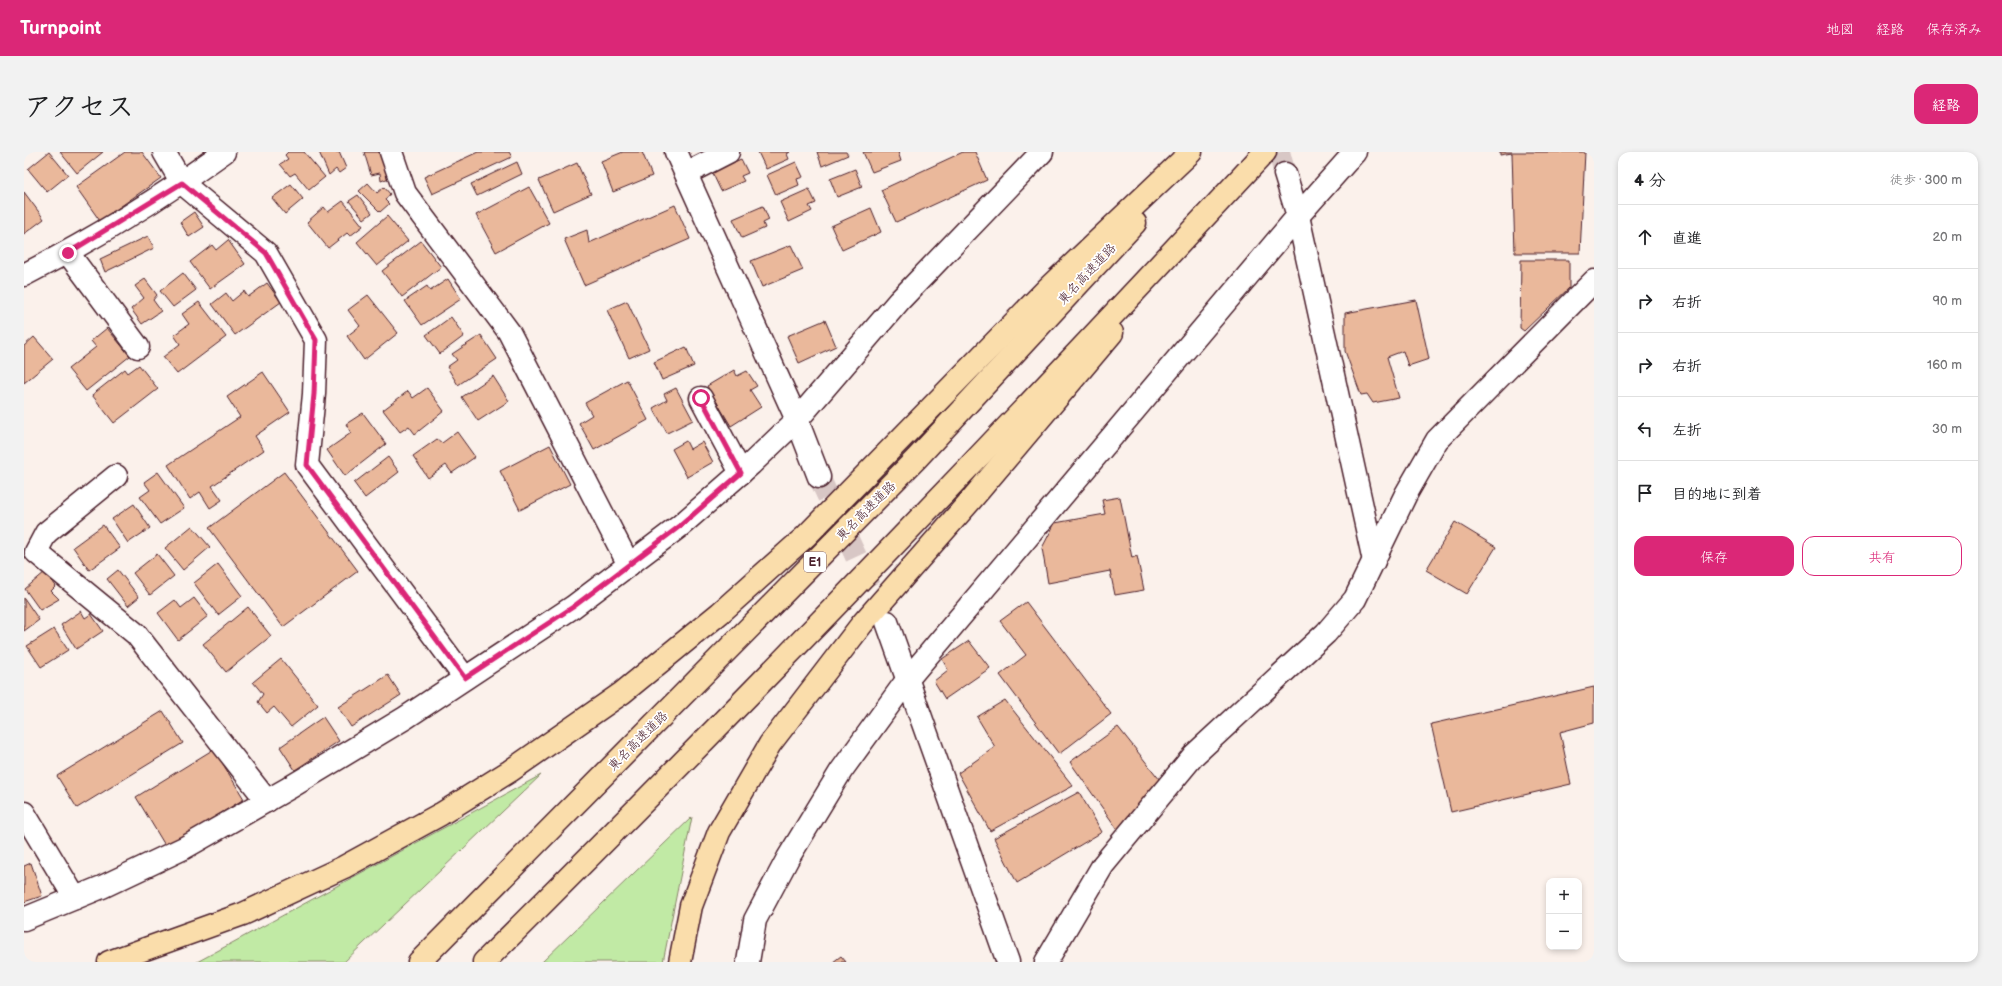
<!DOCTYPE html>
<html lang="ja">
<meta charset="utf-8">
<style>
:root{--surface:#fff;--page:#f2f2f2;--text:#202124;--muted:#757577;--line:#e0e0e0;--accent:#db2777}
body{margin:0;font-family:"Balsamiq Sans","Klee One",sans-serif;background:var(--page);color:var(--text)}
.controls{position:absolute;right:12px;bottom:12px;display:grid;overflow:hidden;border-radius:8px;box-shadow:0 2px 6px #0003}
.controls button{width:36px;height:36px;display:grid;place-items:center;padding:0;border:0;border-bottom:1px solid var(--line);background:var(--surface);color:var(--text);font:20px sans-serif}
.stop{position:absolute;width:12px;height:12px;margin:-9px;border:3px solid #db2777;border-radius:50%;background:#fff}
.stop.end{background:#db2777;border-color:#fff;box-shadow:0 1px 4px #0008}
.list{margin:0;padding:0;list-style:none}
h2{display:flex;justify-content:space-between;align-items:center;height:52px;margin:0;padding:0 16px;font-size:17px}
h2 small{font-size:13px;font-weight:400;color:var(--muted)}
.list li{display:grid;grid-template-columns:26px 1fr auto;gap:12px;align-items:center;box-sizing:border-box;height:64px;padding:0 16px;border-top:1px solid var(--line)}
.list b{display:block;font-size:15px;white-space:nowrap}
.list em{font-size:13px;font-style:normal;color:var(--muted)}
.actions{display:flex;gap:8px;padding:12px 16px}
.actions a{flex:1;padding:9px 0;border:1px solid var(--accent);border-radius:12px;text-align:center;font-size:14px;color:var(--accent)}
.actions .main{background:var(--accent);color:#fff}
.icon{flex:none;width:22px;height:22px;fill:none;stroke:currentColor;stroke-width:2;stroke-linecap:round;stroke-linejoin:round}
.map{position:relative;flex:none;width:1570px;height:810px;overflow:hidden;border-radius:12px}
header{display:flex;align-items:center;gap:24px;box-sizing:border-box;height:56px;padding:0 20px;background:var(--accent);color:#fff}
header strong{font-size:19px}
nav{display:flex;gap:22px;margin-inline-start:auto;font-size:14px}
.intro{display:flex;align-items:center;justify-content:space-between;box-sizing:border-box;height:96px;padding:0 24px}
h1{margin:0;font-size:28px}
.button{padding:10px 18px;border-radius:12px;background:var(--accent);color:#fff;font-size:14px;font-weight:700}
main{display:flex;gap:24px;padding:0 24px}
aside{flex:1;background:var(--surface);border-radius:12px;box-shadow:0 2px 6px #0003}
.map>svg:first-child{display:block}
.green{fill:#c1eaa5;stroke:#868468}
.building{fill:#eab89b;stroke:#4a1f2b}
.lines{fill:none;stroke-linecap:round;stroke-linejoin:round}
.minor-tunnel{stroke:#d8c7c5;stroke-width:22;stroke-dasharray:22 11;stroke-linecap:butt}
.minor-casing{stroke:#4a1f2b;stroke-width:25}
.highway-casing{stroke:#4a1f2b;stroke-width:25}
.minor{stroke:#fff;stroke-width:22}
.highway{stroke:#faddab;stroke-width:22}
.route{stroke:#db2777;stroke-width:5}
.labels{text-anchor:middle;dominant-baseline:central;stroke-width:3.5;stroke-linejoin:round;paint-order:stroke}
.shield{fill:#fff;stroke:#80626b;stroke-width:1}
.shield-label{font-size:12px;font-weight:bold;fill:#4a1f2b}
.street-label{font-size:13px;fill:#4a1f2b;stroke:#fff}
</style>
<header>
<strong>Turnpoint</strong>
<nav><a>地図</a><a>経路</a><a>保存済み</a></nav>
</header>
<div class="intro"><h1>アクセス</h1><a class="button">経路</a></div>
<main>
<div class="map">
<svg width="1570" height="810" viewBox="0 0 1570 810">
<rect width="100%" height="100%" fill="#fbf1eb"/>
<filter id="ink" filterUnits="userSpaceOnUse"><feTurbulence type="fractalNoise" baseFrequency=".025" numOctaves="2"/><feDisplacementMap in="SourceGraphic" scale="8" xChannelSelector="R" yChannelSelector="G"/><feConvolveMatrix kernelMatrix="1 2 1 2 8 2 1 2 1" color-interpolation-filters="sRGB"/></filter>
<g filter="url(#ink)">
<g class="green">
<path d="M517 623 320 810H173Z"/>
<path d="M668 665 639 810H518Z"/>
</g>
<g class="building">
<path d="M25 0 44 23 23 40 4 17Z"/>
<path d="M36 0H79L53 21Z"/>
<path d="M101 0H118L137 26 76 69 52 35Z"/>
<path d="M264 0H280L301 25 285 38 271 21 266 24 256 12 264 7 261 3Z"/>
<path d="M295 0H315L322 16 315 21 312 17 305 23Z"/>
<path d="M340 0H358L365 26 357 29 356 21 347 23Z"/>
<path d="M454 0H485L488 5 408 42 400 25Z"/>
<path d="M599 0H618L628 24 589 40 577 9Z"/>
<path d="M734 0H766L763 2 765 7 742 17Z"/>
<path d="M793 0H822L824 3 798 14Z"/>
<path d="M839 0H874L877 9 848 20Z"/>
<path d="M939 0H951L963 28 872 70 857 38Z"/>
<path d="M1476 0H1561L1556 101H1491L1488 1 1476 3Z"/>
<path d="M717 7 724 21 717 24 720 29 697 39 688 20Z"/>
<path d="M493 10 498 22 453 44 447 32Z"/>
<path d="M772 10 779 25 773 27 775 33 752 43 743 23Z"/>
<path d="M553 11 567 42 529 59 515 28Z"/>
<path d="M831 17 838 35 813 45 806 27Z"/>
<path d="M344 31 353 41 360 35 366 42 361 48 365 52 356 60 335 39Z"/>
<path d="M267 32 279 47 261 62 248 46Z"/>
<path d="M505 35 525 71 472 100 452 63Z"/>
<path d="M785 37 792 51 785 54 788 59 765 70 756 50Z"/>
<path d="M0 40 20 67 0 82Z"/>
<path d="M334 43 348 61 340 67 325 49Z"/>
<path d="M319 49 339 74 326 84 323 81 304 96 283 70 300 55 304 60Z"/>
<path d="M651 53 666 87 560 133 540 87 563 78 565 91Z"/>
<path d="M739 54 745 68 739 71 741 76 718 86 709 67Z"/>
<path d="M847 56 857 80 818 98 807 74Z"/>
<path d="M170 60 180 75 165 85 156 70Z"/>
<path d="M363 64 384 89 353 114 333 90Z"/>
<path d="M124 84 130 96 81 120 76 107Z"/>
<path d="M204 88 221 112 186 137 166 110 188 93 192 98Z"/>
<path d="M397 89 417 115 378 145 358 119Z"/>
<path d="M767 93 779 118 738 135 727 109Z"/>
<path d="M1497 108H1545V136L1500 179 1496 176Z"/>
<path d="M159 121 172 138 149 155 136 139Z"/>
<path d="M121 127 133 143 129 148 137 159 118 172 107 157 120 146 111 134Z"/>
<path d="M424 127 437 147 398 173 381 149 403 134 406 139Z"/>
<path d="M243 131 257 150 211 183 188 152 202 141 208 149 220 139 224 145Z"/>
<path d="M344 143 374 181 340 208 323 184 336 174 324 158Z"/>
<path d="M1392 148 1405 207 1384 214 1379 199 1363 205 1375 246 1349 251 1343 242 1337 243 1321 199V161Z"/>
<path d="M603 149 625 197 605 206 583 158Z"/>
<path d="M175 150 202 185 153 222 139 205 156 192 150 183 165 172 158 162Z"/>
<path d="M427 165 440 184 416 202 402 183Z"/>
<path d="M801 168 812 194 775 211 763 184Z"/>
<path d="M83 176 106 204 62 239 44 217 72 195 67 189Z"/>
<path d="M457 183 473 207 434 233 423 215 433 208 428 202Z"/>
<path d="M10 185 29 207 0 231V194Z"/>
<path d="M662 195 670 214 638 228 630 210Z"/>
<path d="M115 213 134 237 90 271 68 243 101 217 104 221Z"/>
<path d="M710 218 713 224 723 219 733 234 726 238 737 255 707 274 683 234Z"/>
<path d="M239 220 266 260 231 284 240 298 188 334 198 348 186 356 176 340 166 347 144 313 216 265 203 245Z"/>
<path d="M469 224 485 249 454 269 438 245Z"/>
<path d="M603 228 624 268 570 298 555 271 568 263 561 251Z"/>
<path d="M403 236 420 259 391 282 385 274 376 280 359 258 384 239 389 246Z"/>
<path d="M652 236 669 268 643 281 629 256 643 248 640 242Z"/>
<path d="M339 261 362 292 321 324 303 298 327 281 322 272Z"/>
<path d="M433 280 451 305 428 321 422 313 404 326 389 304 413 287 418 291Z"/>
<path d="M662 289 666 297 678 290 689 310 663 325 648 297Z"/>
<path d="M526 293 546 332 496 358 476 319Z"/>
<path d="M364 305 375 320 341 346 330 331Z"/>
<path d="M134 320 160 356 136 372 116 345 126 338 120 330Z"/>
<path d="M260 320 334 419 259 475 185 376Z"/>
<path d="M1096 345 1108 406 1113 404 1120 438 1091 443 1086 419 1024 431 1018 396 1031 371 1081 362 1078 348Z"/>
<path d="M110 352 126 376 104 391 88 367Z"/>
<path d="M1431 370 1472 395 1443 442 1402 418Z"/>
<path d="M79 373 96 396 65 418 49 395Z"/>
<path d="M168 374 186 395 159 418 141 396Z"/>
<path d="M133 402 150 424 126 443 109 421Z"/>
<path d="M194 412 218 444 194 463 170 431Z"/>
<path d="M94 418 115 445 104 454 83 427Z"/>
<path d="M21 420 32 434 27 439 35 447 16 458 1 437Z"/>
<path d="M0 446 15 468 0 479Z"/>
<path d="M170 446 184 464 154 488 134 461 151 448 157 456Z"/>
<path d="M1002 450 1087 562 1035 602 976 523 1002 503 976 469Z"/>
<path d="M224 455 247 484 202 520 179 492Z"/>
<path d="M57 459 61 466 67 462 79 479 52 497 37 473Z"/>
<path d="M30 477 44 498 17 515 3 494Z"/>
<path d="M945 489 966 516 921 547 910 529 924 518 918 507Z"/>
<path d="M257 507 294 553 267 575 250 555 243 561 234 550 239 542 229 530Z"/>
<path d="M364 523 377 543 327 575 314 555Z"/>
<path d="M1570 535V571L1536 580 1547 632 1427 660 1407 572Z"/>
<path d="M981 548 1049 634 966 679 934 621 971 595 953 565Z"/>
<path d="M139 559 159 591 53 656 33 624Z"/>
<path d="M299 565 315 589 271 618 256 595Z"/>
<path d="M1094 575 1140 633 1096 681 1046 610Z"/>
<path d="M190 597 220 647 142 695 112 645Z"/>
<path d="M1055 640 1078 680 993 731 970 686Z"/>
<path d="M7 711 18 744 0 750V714Z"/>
<path d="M817 804 822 810H809Z"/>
</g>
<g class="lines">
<g class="minor-tunnel">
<path d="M1255 0 1261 22"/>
<path d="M795 325 862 469"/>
</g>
<g class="minor-casing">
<g id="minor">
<path d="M140 0 158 31 242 101 292 188 290 242 283 313 441 526"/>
<path d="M367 0 381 41 485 180 605 413"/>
<path d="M652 0 773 268 795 325"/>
<path d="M663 21 704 0"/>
<path d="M1261 22 1274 64 1350 409"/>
<path d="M44 101 114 195"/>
<path d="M0 123C70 87 137 46 200 0"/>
<path d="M677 246 717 321"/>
<path d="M92 324 22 381 12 400 112 482 243 649"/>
<path d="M863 470 984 810"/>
<path d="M0 661 51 746"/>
<path d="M0 767 78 735 160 696 265 636 381 566 549 455 656 374 727 312 773 268 875 149 1018 0"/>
<path d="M724 810 731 768 764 706 817 619 883 528 1274 64 1331 0"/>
<path d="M1022 810 1079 713 1170 603 1302 481 1331 447 1382 342 1413 288 1570 129"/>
</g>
</g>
<g class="highway-casing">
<g id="highway">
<path d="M85 810 219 762 320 715 417 662 486 619 598 541 696 461 782 384 1024 136 1167 0"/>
<path d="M395 810 892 307 1111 71"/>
<path d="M460 810C726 546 986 275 1241 0"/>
<path d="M656 810 667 754 695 680 746 592 838 472 947 348 1088 181"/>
</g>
</g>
<use href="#minor" class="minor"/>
<use href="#highway" class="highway"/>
</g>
</g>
<g class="lines" filter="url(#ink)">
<path class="route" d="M44 101 158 31 242 101 292 188 290 242 283 313 441 526 549 455 656 374 717 321 677 246"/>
</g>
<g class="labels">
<rect class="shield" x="780" y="400" width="22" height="20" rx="3"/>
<g class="shield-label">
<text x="791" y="410">E1</text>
</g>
<g class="street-label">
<text transform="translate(1063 122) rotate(-47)">東名高速道路</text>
<text transform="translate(842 359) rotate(-45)">東名高速道路</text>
<text transform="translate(614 589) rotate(-45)">東名高速道路</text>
</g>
</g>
</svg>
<div class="controls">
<button>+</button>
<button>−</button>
</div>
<div class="stop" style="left:677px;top:246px"></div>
<div class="stop end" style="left:44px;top:101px"></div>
</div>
<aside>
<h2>4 分<small>徒歩 · 300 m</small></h2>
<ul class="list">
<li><svg class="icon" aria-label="ahead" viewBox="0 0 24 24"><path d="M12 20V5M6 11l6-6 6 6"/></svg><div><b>直進</b></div><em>20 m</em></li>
<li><svg class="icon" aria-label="right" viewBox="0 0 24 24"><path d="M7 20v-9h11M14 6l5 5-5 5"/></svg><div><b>右折</b></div><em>90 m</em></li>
<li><svg class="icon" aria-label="right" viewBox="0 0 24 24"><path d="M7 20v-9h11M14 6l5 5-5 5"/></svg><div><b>右折</b></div><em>160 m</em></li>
<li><svg class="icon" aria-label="left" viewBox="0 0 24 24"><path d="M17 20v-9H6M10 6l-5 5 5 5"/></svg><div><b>左折</b></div><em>30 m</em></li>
<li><svg class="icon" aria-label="arrive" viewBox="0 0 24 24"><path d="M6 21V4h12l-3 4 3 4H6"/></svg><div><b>目的地に到着</b></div></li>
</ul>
<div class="actions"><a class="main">保存</a><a>共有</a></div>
</aside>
</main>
